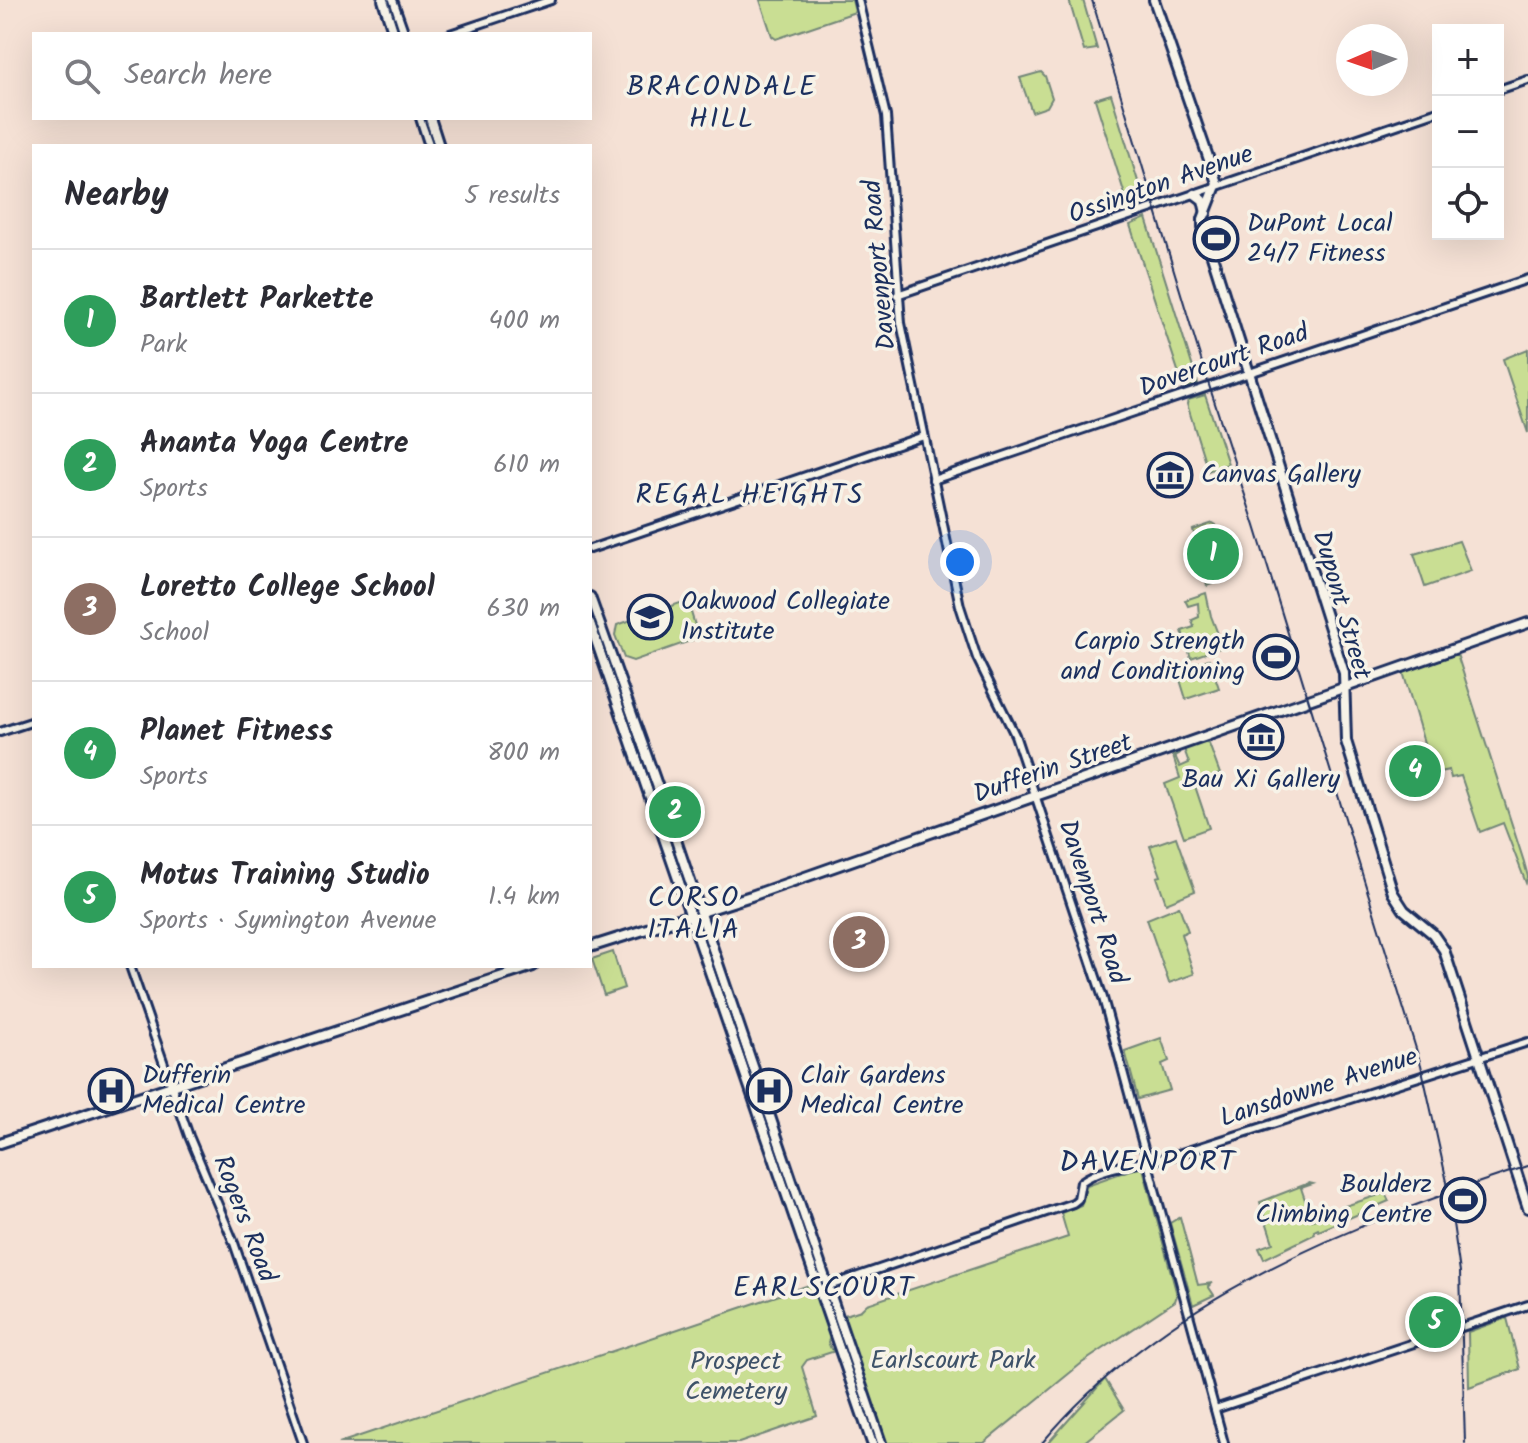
<!DOCTYPE html>
<meta charset="utf-8">
<style>
:root{--surface:#fff;--page:#f7f7f7;--text:#2b2b33;--muted:#7c7c81;--line:#e1e1e2;--accent:#0f766e}
body{margin:0;font-family:Kalam,sans-serif;background:var(--page);color:var(--text)}
.controls{position:absolute;right:24px;top:24px;display:grid;overflow:hidden;border-radius:0px;box-shadow:0 8px 32px #0002}
.controls button{width:72px;height:72px;display:grid;place-items:center;padding:0;border:0;border-bottom:2px solid var(--line);background:var(--surface);color:var(--text);font:40px sans-serif}
.compass{position:absolute;left:1336px;top:24px;width:72px;height:72px;border-radius:50%;background:var(--surface);box-shadow:0 8px 32px #0002;rotate:268deg}
.you{position:absolute;left:960px;top:562px;width:28px;height:28px;margin:-20px;border:6px solid #fff;border-radius:50%;background:#1a73e8;box-shadow:0 0 0 12px #1a73e833}
.badge{display:grid;place-items:center;width:52px;height:52px;border-radius:50%;background:var(--accent);color:#fff;font-size:26px;font-weight:700}
.pin{position:absolute;translate:-50% -50%;border:4px solid #fff;box-shadow:0 2px 8px #0006}
.list{margin:0;padding:0;list-style:none}
h2{display:flex;justify-content:space-between;align-items:center;height:104px;margin:0;padding:0 32px;font-size:34px}
h2 small{font-size:26px;font-weight:400;color:var(--muted)}
.list li{display:grid;grid-template-columns:52px 1fr auto;gap:24px;align-items:center;box-sizing:border-box;height:144px;padding:0 32px;border-top:2px solid var(--line)}
.list b{display:block;font-size:30px;white-space:nowrap}
.list p{margin:0;font-size:26px;white-space:nowrap;color:var(--muted)}
.list em{font-size:26px;font-style:normal;color:var(--muted)}
.icon{flex:none;width:44px;height:44px;fill:none;stroke:currentColor;stroke-width:2;stroke-linecap:round;stroke-linejoin:round}
.map{position:relative;flex:none;width:1528px;height:1443px;overflow:hidden}
.search{position:absolute;background:var(--surface);box-shadow:0 8px 32px #0002;left:32px;top:32px;width:560px;height:88px;display:flex;align-items:center;gap:20px;box-sizing:border-box;padding:0 28px;border-radius:0px;color:var(--muted);font-size:30px}
.panel{position:absolute;background:var(--surface);box-shadow:0 8px 32px #0002;left:32px;top:144px;width:560px;height:824px;border-radius:0px}
.map>svg:first-child{display:block}
.green{fill:#c9de93;stroke:#728678;stroke-width:2}
.lines{fill:none;stroke-linecap:round;stroke-linejoin:round}
.minor-casing{stroke:#1b2f5e;stroke-width:12}
.major-casing{stroke:#1b2f5e;stroke-width:14}
.minor{stroke:#f7f3e8;stroke-width:6}
.major{stroke:#f7f3e8;stroke-width:8}
.tram{stroke:#1b2f5e;stroke-width:2}
.rail{stroke:#1b2f5e;stroke-width:2}
.labels{text-anchor:middle;dominant-baseline:central;stroke-width:7;stroke-linejoin:round;paint-order:stroke}
.street-label{font-size:26px;fill:#1b2f5e;stroke:#f7f3e8}
.poi-label{font-size:26px;fill:#1b2f5e;stroke:#f7f3e8;text-anchor:start}
.park-label{font-size:26px;fill:#3e5269;stroke:#f7f3e8}
.neighbourhood-label{font-size:28px;letter-spacing:2px;fill:#1b2f5e;stroke:#f7f3e8}
.quarter-label{font-size:30px;letter-spacing:2px;fill:#1b2f5e;stroke:#f7f3e8}
</style>
<div class="map">
<svg width="1528" height="1443" viewBox="0 0 1528 1443">
<rect width="100%" height="100%" fill="#f5e1d5"/>
<filter id="ink" filterUnits="userSpaceOnUse"><feTurbulence type="fractalNoise" baseFrequency=".0125" numOctaves="2"/><feDisplacementMap in="SourceGraphic" scale="16" xChannelSelector="R" yChannelSelector="G"/><feConvolveMatrix kernelMatrix="1 2 1 2 8 2 1 2 1" color-interpolation-filters="sRGB"/></filter>
<g filter="url(#ink)">
<g class="green">
<path d="M760 0H852L855 12 776 39 772 36Z"/>
<path d="M1069 0H1083L1097 49 1084 51Z"/>
<path d="M1041 72 1045 76 1052 98 1047 107 1032 112 1020 78Z"/>
<path d="M1111 94 1145 204 1130 211 1095 99Z"/>
<path d="M1146 218 1198 384 1184 389 1130 225Z"/>
<path d="M1528 349V433L1503 359Z"/>
<path d="M1205 395 1228 464 1208 471 1187 404 1188 400Z"/>
<path d="M1213 523 1216 525 1231 576 1207 586 1198 558 1201 557 1193 530Z"/>
<path d="M1459 541 1471 571 1425 587 1414 554Z"/>
<path d="M1206 593 1211 616 1223 647 1191 658 1182 631 1194 627 1192 620 1199 617 1198 603 1188 606 1185 600Z"/>
<path d="M680 603 690 609 697 632 693 640 633 661 624 658 615 635 617 625Z"/>
<path d="M1457 654 1524 862 1528 877 1526 883 1503 823 1480 832 1461 776 1451 778 1449 770 1439 772 1433 752 1427 753 1403 672Z"/>
<path d="M1209 659 1219 688 1186 699 1177 670Z"/>
<path d="M1204 742 1209 744 1220 774 1194 783 1209 828 1184 837 1165 784 1180 778 1172 753 1179 751V754L1175 756 1180 767 1189 763 1184 749Z"/>
<path d="M1176 837 1195 891 1166 903 1157 877 1161 876 1150 846Z"/>
<path d="M1179 906 1188 931 1181 934 1194 974 1169 983 1147 919Z"/>
<path d="M613 952 624 988 604 995 592 959Z"/>
<path d="M1161 1038 1169 1061 1162 1064 1170 1090 1138 1099 1125 1051Z"/>
<path d="M1138 1167 1143 1168 1177 1295 1175 1301 1082 1363 984 1443H885L842 1316 861 1310 867 1304 1068 1237 1061 1213 1081 1205 1087 1185Z"/>
<path d="M1309 1183 1313 1184 1301 1188 1312 1220 1339 1212V1208L1385 1193 1389 1201 1319 1231 1318 1229 1314 1231 1315 1234 1264 1259 1259 1248 1273 1243 1260 1202Z"/>
<path d="M1180 1217 1198 1285 1213 1283 1208 1286 1214 1295 1193 1305 1170 1223Z"/>
<path d="M812 1284 830 1337 828 1342 831 1349 835 1351 807 1360 802 1367 817 1416 739 1443H339Z"/>
<path d="M1507 1318 1520 1369 1469 1387 1468 1332Z"/>
<path d="M1105 1379 1124 1410 1083 1443H1048Z"/>
</g>
<g class="lines">
<g class="minor-casing">
<g id="minor">
<path d="M858 0 886 116 901 323 960 606 977 658 1015 735 1103 998 1224 1443"/>
<path d="M450 34 551 0"/>
<path d="M1498 90 1528 80"/>
<path d="M897 295 1438 111"/>
<path d="M933 480 1528 279"/>
<path d="M590 549 924 436"/>
<path d="M0 732 34 721"/>
<path d="M130 966 189 1136 234 1243 303 1443"/>
<path d="M826 1287 1073 1203 1078 1199 1081 1182C1107 1163 1143 1165 1172 1156L1528 1042"/>
<path d="M1215 1409 1528 1305"/>
</g>
</g>
<g class="major-casing">
<g id="major">
<path d="M383 0 394 34"/>
<path d="M392 0 404 34"/>
<path d="M1154 0 1217 183 1203 219V227L1344 673 1346 741 1393 893 1404 910 1433 934 1444 950 1528 1208"/>
<path d="M421 118 430 146"/>
<path d="M430 118 439 146"/>
<path d="M1195 194 1203 200 1206 213"/>
<path d="M590 597 661 796 881 1443"/>
<path d="M590 623 872 1443"/>
<path d="M590 947 751 896 1528 623"/>
<path d="M0 1143 533 966"/>
</g>
</g>
<use href="#minor" class="minor"/>
<use href="#major" class="major"/>
<g class="tram">
<path d="M389 0 400 34"/>
<path d="M424 118 434 146"/>
<path d="M590 607 877 1443"/>
</g>
<g class="rail">
<path d="M1092 0 1206 376 1255 526 1421 1065 1447 1182 1460 1272 1465 1443"/>
<path d="M1042 1443C1165 1296 1351 1224 1528 1166"/>
</g>
</g>
</g>
<defs>
<g id="stadium-ring" transform="scale(2.3)"><circle r="9.5" fill="#f7f3e8" stroke="#1b2f5e" stroke-width="1.5"/><path d="M0-5a6.5 5 0 1 0 0 10a6.5 5 0 1 0 0-10ZM-3.5-1.8h7v3.6h-7Z" fill="#1b2f5e"/></g>
<g id="museum-ring" transform="scale(2.3)"><circle r="9.5" fill="#f7f3e8" stroke="#1b2f5e" stroke-width="1.5"/><path d="M0-6L6-3V-2H-6V-3ZM-5-1h2V3h-2ZM-1-1h2V3h-2ZM3-1h2V3H3ZM-6 4H6V6H-6Z" fill="#1b2f5e"/></g>
<g id="school-ring" transform="scale(2.3)"><circle r="9.5" fill="#f7f3e8" stroke="#1b2f5e" stroke-width="1.5"/><path d="M0-5L7-2L0 1L-7-2ZM-4 1L0 2.5L4 1V4Q0 6-4 4Z" fill="#1b2f5e"/></g>
<g id="hospital-ring" transform="scale(2.3)"><circle r="9.5" fill="#f7f3e8" stroke="#1b2f5e" stroke-width="1.5"/><path d="M-5-5h3v3.5h4V-5h3V5h-3V1.5h-4V5h-3Z" fill="#1b2f5e"/></g>
</defs>
<g fill-rule="evenodd">
<use href="#stadium-ring" x="1216" y="239"/>
<use href="#museum-ring" x="1170" y="475"/>
<use href="#school-ring" x="650" y="617"/>
<use href="#stadium-ring" x="1276" y="657"/>
<use href="#museum-ring" x="1261" y="737"/>
<use href="#hospital-ring" x="111" y="1091"/>
<use href="#hospital-ring" x="769" y="1091"/>
<use href="#stadium-ring" x="1463" y="1200"/>
</g>
<g class="labels">
<g class="street-label">
<text transform="translate(1161 185) rotate(-19)">Ossington Avenue</text>
<text transform="translate(880 265) rotate(-95)">Davenport Road</text>
<text transform="translate(1224 361) rotate(-19)">Dovercourt Road</text>
<text transform="translate(1341 605) rotate(74)">Dupont Street</text>
<text transform="translate(1053 769) rotate(-19)">Dufferin Street</text>
<text transform="translate(1092 902) rotate(72)">Davenport Road</text>
<text transform="translate(1319 1088) rotate(-18)">Lansdowne Avenue</text>
<text transform="translate(244 1219) rotate(69)">Rogers Road</text>
</g>
<g class="poi-label">
<text x="1247" y="224">DuPont Local<tspan x="1247" dy="30">24/7 Fitness</tspan></text>
<text x="1201" y="475">Canvas Gallery</text>
<text x="681" y="602">Oakwood Collegiate<tspan x="681" dy="30">Institute</tspan></text>
<text x="1245" y="642" text-anchor="end">Carpio Strength<tspan x="1245" dy="30">and Conditioning</tspan></text>
<text x="1261" y="780" text-anchor="middle">Bau Xi Gallery</text>
<text x="142" y="1076">Dufferin<tspan x="142" dy="30">Medical Centre</tspan></text>
<text x="800" y="1076">Clair Gardens<tspan x="800" dy="30">Medical Centre</tspan></text>
<text x="1432" y="1185" text-anchor="end">Boulderz<tspan x="1432" dy="30">Climbing Centre</tspan></text>
</g>
<g class="park-label">
<text x="953" y="1361">Earlscourt Park</text>
<text x="736" y="1362">Prospect<tspan x="736" dy="30">Cemetery</tspan></text>
</g>
<g class="neighbourhood-label">
<text x="722" y="87">BRACONDALE<tspan x="722" dy="32">HILL</tspan></text>
<text x="750" y="495">REGAL HEIGHTS</text>
<text x="694" y="898">CORSO<tspan x="694" dy="32">ITALIA</tspan></text>
<text x="824" y="1288">EARLSCOURT</text>
</g>
<g class="quarter-label">
<text x="1148" y="1163">DAVENPORT</text>
</g>
</g>
</svg>
<div class="controls">
<button>+</button>
<button>−</button>
<button><svg class="icon" aria-label="locate" viewBox="0 0 24 24"><circle cx="12" cy="12" r="6"/><path d="M12 2v4M12 18v4M2 12h4M18 12h4"/></svg></button>
</div>
<svg class="compass" viewBox="-18 -18 36 36"><path d="M0-13l5 13h-10z" fill="#e53935"/><path d="M0 13l5-13h-10z" fill="#7c7c81"/></svg>
<div class="you"></div>
<div class="pin badge" style="left:1213px;top:554px;background:#2e9e5b">1</div>
<div class="pin badge" style="left:675px;top:812px;background:#2e9e5b">2</div>
<div class="pin badge" style="left:859px;top:942px;background:#8d6e63">3</div>
<div class="pin badge" style="left:1415px;top:771px;background:#2e9e5b">4</div>
<div class="pin badge" style="left:1435px;top:1322px;background:#2e9e5b">5</div>
<div class="search"><svg class="icon" aria-label="search" viewBox="0 0 24 24"><circle cx="10" cy="10" r="6"/><path d="M15 15l6 6"/></svg>Search here</div>
<section class="panel">
<h2>Nearby<small>5 results</small></h2>
<ul class="list">
<li><span class="badge" style="background:#2e9e5b">1</span><div><b>Bartlett Parkette</b><p>Park</p></div><em>400 m</em></li>
<li><span class="badge" style="background:#2e9e5b">2</span><div><b>Ananta Yoga Centre</b><p>Sports</p></div><em>610 m</em></li>
<li><span class="badge" style="background:#8d6e63">3</span><div><b>Loretto College School</b><p>School</p></div><em>630 m</em></li>
<li><span class="badge" style="background:#2e9e5b">4</span><div><b>Planet Fitness</b><p>Sports</p></div><em>800 m</em></li>
<li><span class="badge" style="background:#2e9e5b">5</span><div><b>Motus Training Studio</b><p>Sports · Symington Avenue</p></div><em>1.4 km</em></li>
</ul>
</section>
</div>
